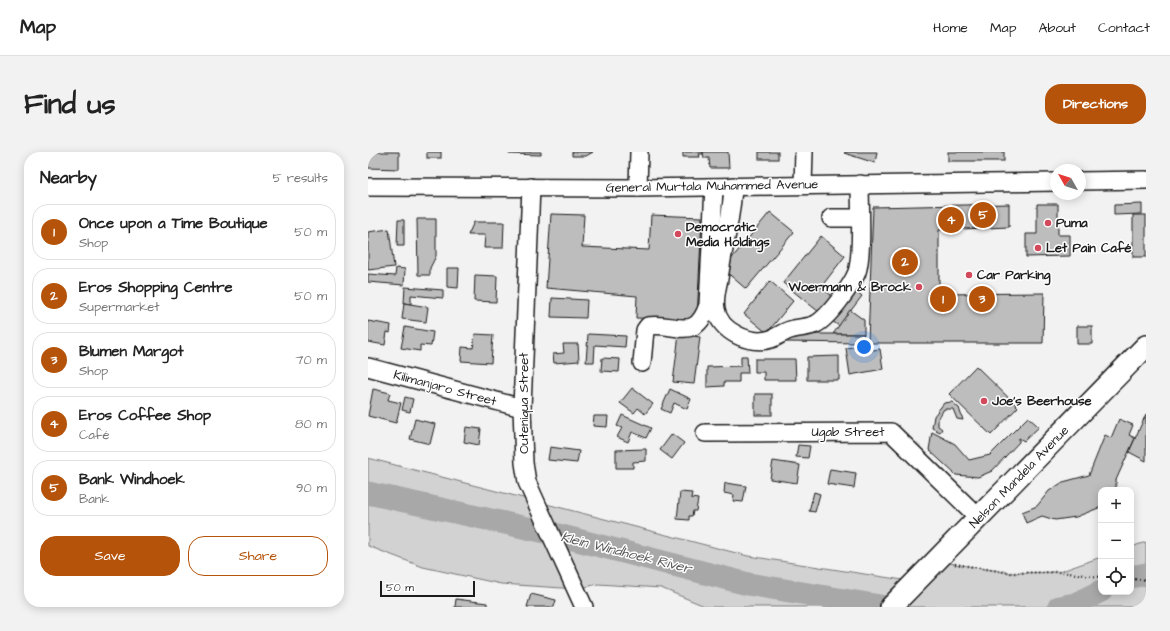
<!DOCTYPE html>
<meta charset="utf-8">
<style>
:root{--surface:#fff;--page:#f2f2f2;--text:#222;--muted:#767676;--line:#e0e0e0;--accent:#b45309}
body{margin:0;font-family:"Architects Daughter",sans-serif;background:var(--page);color:var(--text)}
.controls{position:absolute;right:12px;bottom:12px;display:grid;overflow:hidden;border-radius:8px;box-shadow:0 2px 10px #0003}
.controls button{width:36px;height:36px;display:grid;place-items:center;padding:0;border:0;border-bottom:1px solid var(--line);background:var(--surface);color:var(--text);font:20px sans-serif}
.compass{position:absolute;left:682px;top:12px;width:36px;height:36px;border-radius:50%;background:var(--surface);box-shadow:0 2px 10px #0003;rotate:309deg}
.scale{position:absolute;left:12px;bottom:10px;width:95px;box-sizing:border-box;padding-left:4px;border:2px solid #1c1c1c;border-top:0;font-size:11px;line-height:14px;white-space:nowrap;color:#1c1c1c;-webkit-text-stroke:3px #fff;paint-order:stroke}
.you{position:absolute;left:496px;top:195px;width:14px;height:14px;margin:-10px;border:3px solid #fff;border-radius:50%;background:#1a73e8;box-shadow:0 0 0 6px #1a73e833}
.badge{display:grid;place-items:center;width:26px;height:26px;border-radius:50%;background:var(--accent);color:#fff;font-size:13px;font-weight:700}
.pin{position:absolute;translate:-50% -50%;border:2px solid #fff;box-shadow:0 1px 4px #0006}
.list{margin:0;padding:0;list-style:none}
h2{display:flex;justify-content:space-between;align-items:center;height:52px;margin:0;padding:0 16px;font-size:17px}
h2 small{font-size:13px;font-weight:400;color:var(--muted)}
.list li{display:grid;grid-template-columns:26px 1fr auto;gap:12px;align-items:center;box-sizing:border-box;height:56px;margin:0 8px 8px;padding:0 8px;border:1px solid var(--line);border-radius:16px}
.list b{display:block;font-size:15px;white-space:nowrap}
.list p{margin:0;font-size:13px;white-space:nowrap;color:var(--muted)}
.list em{font-size:13px;font-style:normal;color:var(--muted)}
.actions{display:flex;gap:8px;padding:12px 16px}
.actions a{flex:1;padding:9px 0;border:1px solid var(--accent);border-radius:16px;text-align:center;font-size:14px;color:var(--accent)}
.actions .main{background:var(--accent);color:#fff}
.icon{flex:none;width:22px;height:22px;fill:none;stroke:currentColor;stroke-width:2;stroke-linecap:round;stroke-linejoin:round}
.map{position:relative;flex:none;width:778px;height:455px;overflow:hidden;border-radius:16px}
header{display:flex;align-items:center;gap:24px;box-sizing:border-box;height:56px;padding:0 20px;background:var(--surface);border-bottom:1px solid var(--line)}
header strong{font-size:19px}
nav{display:flex;gap:22px;margin-inline-start:auto;font-size:14px}
.intro{display:flex;align-items:center;justify-content:space-between;box-sizing:border-box;height:96px;padding:0 24px}
h1{margin:0;font-size:28px}
.button{padding:10px 18px;border-radius:16px;background:var(--accent);color:#fff;font-size:14px;font-weight:700}
main{display:flex;gap:24px;padding:0 24px}
aside{flex:1;background:var(--surface);border-radius:16px;box-shadow:0 2px 10px #0003}
.map>svg:first-child{display:block}
.green{fill:#d2d2d2;stroke:#777}
.lines{fill:none;stroke-linecap:round;stroke-linejoin:round}
.river{stroke:#a8a8a8;stroke-width:23}
.building{fill:#bdbdbd;stroke:#1c1c1c}
.minor-casing{stroke:#1c1c1c;stroke-width:20}
.major-casing{stroke:#1c1c1c;stroke-width:24}
.path{stroke:#1c1c1c;stroke-width:2.5;stroke-dasharray:1 3;stroke-linecap:butt}
.minor{stroke:#fff;stroke-width:17}
.major{stroke:#fff;stroke-width:21}
.poi-dot{fill:#d1495b;stroke:#fff;stroke-width:1.5}
.labels{text-anchor:middle;dominant-baseline:central;stroke-width:3;stroke-linejoin:round;paint-order:stroke}
.street-label{font-size:13px;fill:#1c1c1c;stroke:#fff}
.poi-label{font-size:13px;font-weight:bold;fill:#1c1c1c;stroke:#fff;text-anchor:start}
.water-label{font-size:14px;font-style:italic;fill:#5b5b5b;stroke:#fff}
</style>
<header>
<strong>Map</strong>
<nav><a>Home</a><a>Map</a><a>About</a><a>Contact</a></nav>
</header>
<div class="intro"><h1>Find us</h1><a class="button">Directions</a></div>
<main>
<aside>
<h2>Nearby<small>5 results</small></h2>
<ul class="list">
<li><span class="badge">1</span><div><b>Once upon a Time Boutique</b><p>Shop</p></div><em>50 m</em></li>
<li><span class="badge">2</span><div><b>Eros Shopping Centre</b><p>Supermarket</p></div><em>50 m</em></li>
<li><span class="badge">3</span><div><b>Blumen Margot</b><p>Shop</p></div><em>70 m</em></li>
<li><span class="badge">4</span><div><b>Eros Coffee Shop</b><p>Café</p></div><em>80 m</em></li>
<li><span class="badge">5</span><div><b>Bank Windhoek</b><p>Bank</p></div><em>90 m</em></li>
</ul>
<div class="actions"><a class="main">Save</a><a>Share</a></div>
</aside>
<div class="map">
<svg width="778" height="455" viewBox="0 0 778 455">
<rect width="100%" height="100%" fill="#f2f2f2"/>
<filter id="ink" filterUnits="userSpaceOnUse"><feTurbulence type="fractalNoise" baseFrequency=".025" numOctaves="2"/><feDisplacementMap in="SourceGraphic" scale="8" xChannelSelector="R" yChannelSelector="G"/><feConvolveMatrix kernelMatrix="1 2 1 2 8 2 1 2 1" color-interpolation-filters="sRGB"/></filter>
<g filter="url(#ink)">
<path class="green" d="M0 306 380 404 548 430 569 409 643 421 691 420 733 405V440H763V395L778 390V455H339L293 436 230 432 209 437 133 432 55 415 0 394Z"/>
<g class="lines">
<g class="river">
<path d="M0 341 182 381 380 432 518 455"/>
<path d="M763 425 778 422"/>
<path d="M691 455 707 452 733 439"/>
</g>
</g>
<g class="building">
<path d="M0 0H31V17L0 16Z"/>
<rect x="59" y="0" width="14" height="6"/>
<path d="M141 0H173V3L141 2Z"/>
<path d="M204 0H225L218 4H204Z"/>
<path d="M315 0H335V2H331L332 5H315Z"/>
<path d="M335 0H360L361 16H342L341 6H336Z"/>
<rect x="391" y="0" width="19" height="7"/>
<path d="M477 0H509L507 11 476 1Z"/>
<rect x="580" y="0" width="56" height="9"/>
<path d="M641 52V75L571 78V142L676 141 675 191H500L505 55Z"/>
<path d="M669 52H690V83H702V104L658 105V82H669Z"/>
<path d="M774 52V62L746 63V53Z"/>
<path d="M402 60 426 80 378 137 355 117Z"/>
<path d="M183 62 216 63 214 95 281 98 283 63 334 65 329 168 268 166 269 144 178 136Z"/>
<rect x="765" y="63" width="13" height="42"/>
<path d="M49 67H68V104L62 116V123H50Z"/>
<path d="M30 68H36V94H29Z"/>
<path d="M106 70H136L135 96H116L117 83H100Z"/>
<path d="M21 77 26 115 0 118V80Z"/>
<path d="M453 84 477 104 453 135 464 144 451 160 415 131Z"/>
<path d="M28 116 37 117 36 133 0 130V122L27 124Z"/>
<path d="M79 116H91L90 136 79 135Z"/>
<path d="M107 123 129 124 128 150 106 149Z"/>
<path d="M402 129 425 149 399 181 376 162Z"/>
<path d="M37 135 75 138V146L43 143V152L36 151Z"/>
<path d="M488 139 494 144 471 174 464 169Z"/>
<path d="M184 146 219 148 218 166 183 165Z"/>
<path d="M36 151 60 155 58 170 34 167Z"/>
<path d="M482 158 496 168V182H465Z"/>
<path d="M0 169 23 173 22 181 19 180 17 193 0 190Z"/>
<rect x="709" y="174" width="15" height="18"/>
<path d="M37 175 65 180 63 194 52 193V199L33 196Z"/>
<path d="M107 182 125 183 123 211 93 209 94 195 105 196Z"/>
<path d="M220 182 258 184 257 195 227 193 226 210H218Z"/>
<path d="M311 182 332 185 326 232 305 230Z"/>
<path d="M416 182H496L493 191 416 190Z"/>
<path d="M195 192H210L211 209 186 211 185 202 196 201Z"/>
<path d="M497 193 498 199 512 197 515 217 482 223 478 196Z"/>
<path d="M373 204H379L380 221H371V230H356V234L339 235V215L373 214Z"/>
<path d="M471 204V228H439V205Z"/>
<path d="M234 206 252 207 251 220 233 219Z"/>
<path d="M387 207H427L428 228H396V220H387Z"/>
<path d="M608 214 650 255 623 283 581 242Z"/>
<path d="M264 236 285 252 277 262 270 256 266 261 252 251Z"/>
<path d="M5 237 22 241 20 248 33 251 28 271 0 264Z"/>
<path d="M302 237 323 247 319 257 306 251 302 261 293 257Z"/>
<rect x="387" y="242" width="17" height="21"/>
<path d="M37 245 45 247 42 260 34 258Z"/>
<path d="M584 250 591 256 595 268 589 267 585 257H576L570 267V274L574 277 572 280 564 276 566 264 576 251Z"/>
<path d="M778 262V309L761 300Z"/>
<path d="M254 263 283 276 278 286 264 280 260 290 249 285 254 276 249 274Z"/>
<path d="M226 264H240L239 275 225 274Z"/>
<path d="M660 265 671 275 656 289 651 286V290L624 319 610 325 588 323 561 298 564 280 587 292 601 308 622 303Z"/>
<path d="M47 267 67 272 62 292 42 287Z"/>
<path d="M751 267 765 273 761 283 767 286 748 328V338H733V355L708 365 687 368 674 364 658 371 654 360 669 354 681 339 695 330 721 323 737 283 743 286Z"/>
<path d="M98 275 113 277 111 293 96 290Z"/>
<path d="M304 282 316 291 304 307 292 298Z"/>
<path d="M430 293 442 294 440 306 428 305Z"/>
<path d="M182 295 211 299 209 311 180 308Z"/>
<path d="M278 297V309L265 310V316H248V298Z"/>
<path d="M405 309 432 313 429 331 402 327Z"/>
<path d="M462 317 488 321 486 336 459 332Z"/>
<path d="M357 331 378 334 375 350 365 349 366 343 356 341Z"/>
<path d="M312 340 324 341 323 346 330 347 328 359H325L324 364H321V368L309 367Z"/>
<path d="M446 340 452 342 447 360 441 359Z"/>
<path d="M163 442 188 448 186 455H159Z"/>
<path d="M88 447 119 451V455H87Z"/>
</g>
<g class="lines">
<g class="minor-casing">
<g id="minor">
<path d="M712 29 778 28"/>
<path d="M435 33 436 0"/>
<path d="M365 34C364 65 355 96 351 127 349 136 346 147 348 157 351 179 382 194 403 187 409 185 415 180 422 178 430 175 440 176 448 172 461 165 484 133 489 120 495 101 492 54 492 32"/>
<path d="M0 35 270 36 688 30"/>
<path d="M163 35 154 256 156 311 159 330 168 350 216 455"/>
<path d="M270 36 271 0"/>
<path d="M463 66H492"/>
<path d="M274 211 277 178 280 174C309 170 327 191 340 153L346 35"/>
<path d="M0 215 154 256"/>
<path d="M337 281 523 280 611 366"/>
</g>
</g>
<g class="major-casing">
<path id="major" d="M523 455 778 194"/>
</g>
<g class="path">
<path d="M587 412 643 421 692 420 733 425"/>
<path d="M763 427 778 428"/>
</g>
<use href="#minor" class="minor"/>
<use href="#major" class="major"/>
</g>
</g>
<g class="poi-dot">
<circle cx="680" cy="71" r="4"/>
<circle cx="310" cy="82" r="4"/>
<circle cx="670" cy="96" r="4"/>
<circle cx="601" cy="123" r="4"/>
<circle cx="551" cy="135" r="4"/>
<circle cx="616" cy="249" r="4"/>
</g>
<g class="labels">
<g class="street-label">
<text transform="translate(344 34) rotate(-1)">General Murtala Muhammed Avenue</text>
<text transform="translate(77 236) rotate(15)">Kilimanjaro Street</text>
<text transform="translate(156 251) rotate(-90)">Outeniqua Street</text>
<text x="480" y="280">Ugab Street</text>
<text transform="translate(651 325) rotate(-46)">Nelson Mandela Avenue</text>
</g>
<g class="poi-label">
<text x="688" y="71">Puma</text>
<text x="318" y="75">Democratic<tspan x="318" dy="15">Media Holdings</tspan></text>
<text x="678" y="96">Let Pain Café</text>
<text x="609" y="123">Car Parking</text>
<text x="543" y="135" text-anchor="end">Woermann &amp; Brock</text>
<text x="624" y="249">Joe's Beerhouse</text>
</g>
<g class="water-label">
<text transform="translate(258 401) rotate(14)">Klein Windhoek River</text>
</g>
</g>
</svg>
<div class="controls">
<button>+</button>
<button>−</button>
<button><svg class="icon" aria-label="locate" viewBox="0 0 24 24"><circle cx="12" cy="12" r="6"/><path d="M12 2v4M12 18v4M2 12h4M18 12h4"/></svg></button>
</div>
<svg class="compass" viewBox="-18 -18 36 36"><path d="M0-13l5 13h-10z" fill="#e53935"/><path d="M0 13l5-13h-10z" fill="#767676"/></svg>
<div class="scale">50 m</div>
<div class="you"></div>
<div class="pin badge" style="left:575px;top:147px">1</div>
<div class="pin badge" style="left:537px;top:110px">2</div>
<div class="pin badge" style="left:614px;top:147px">3</div>
<div class="pin badge" style="left:583px;top:68px">4</div>
<div class="pin badge" style="left:615px;top:63px">5</div>
</div>
</main>
